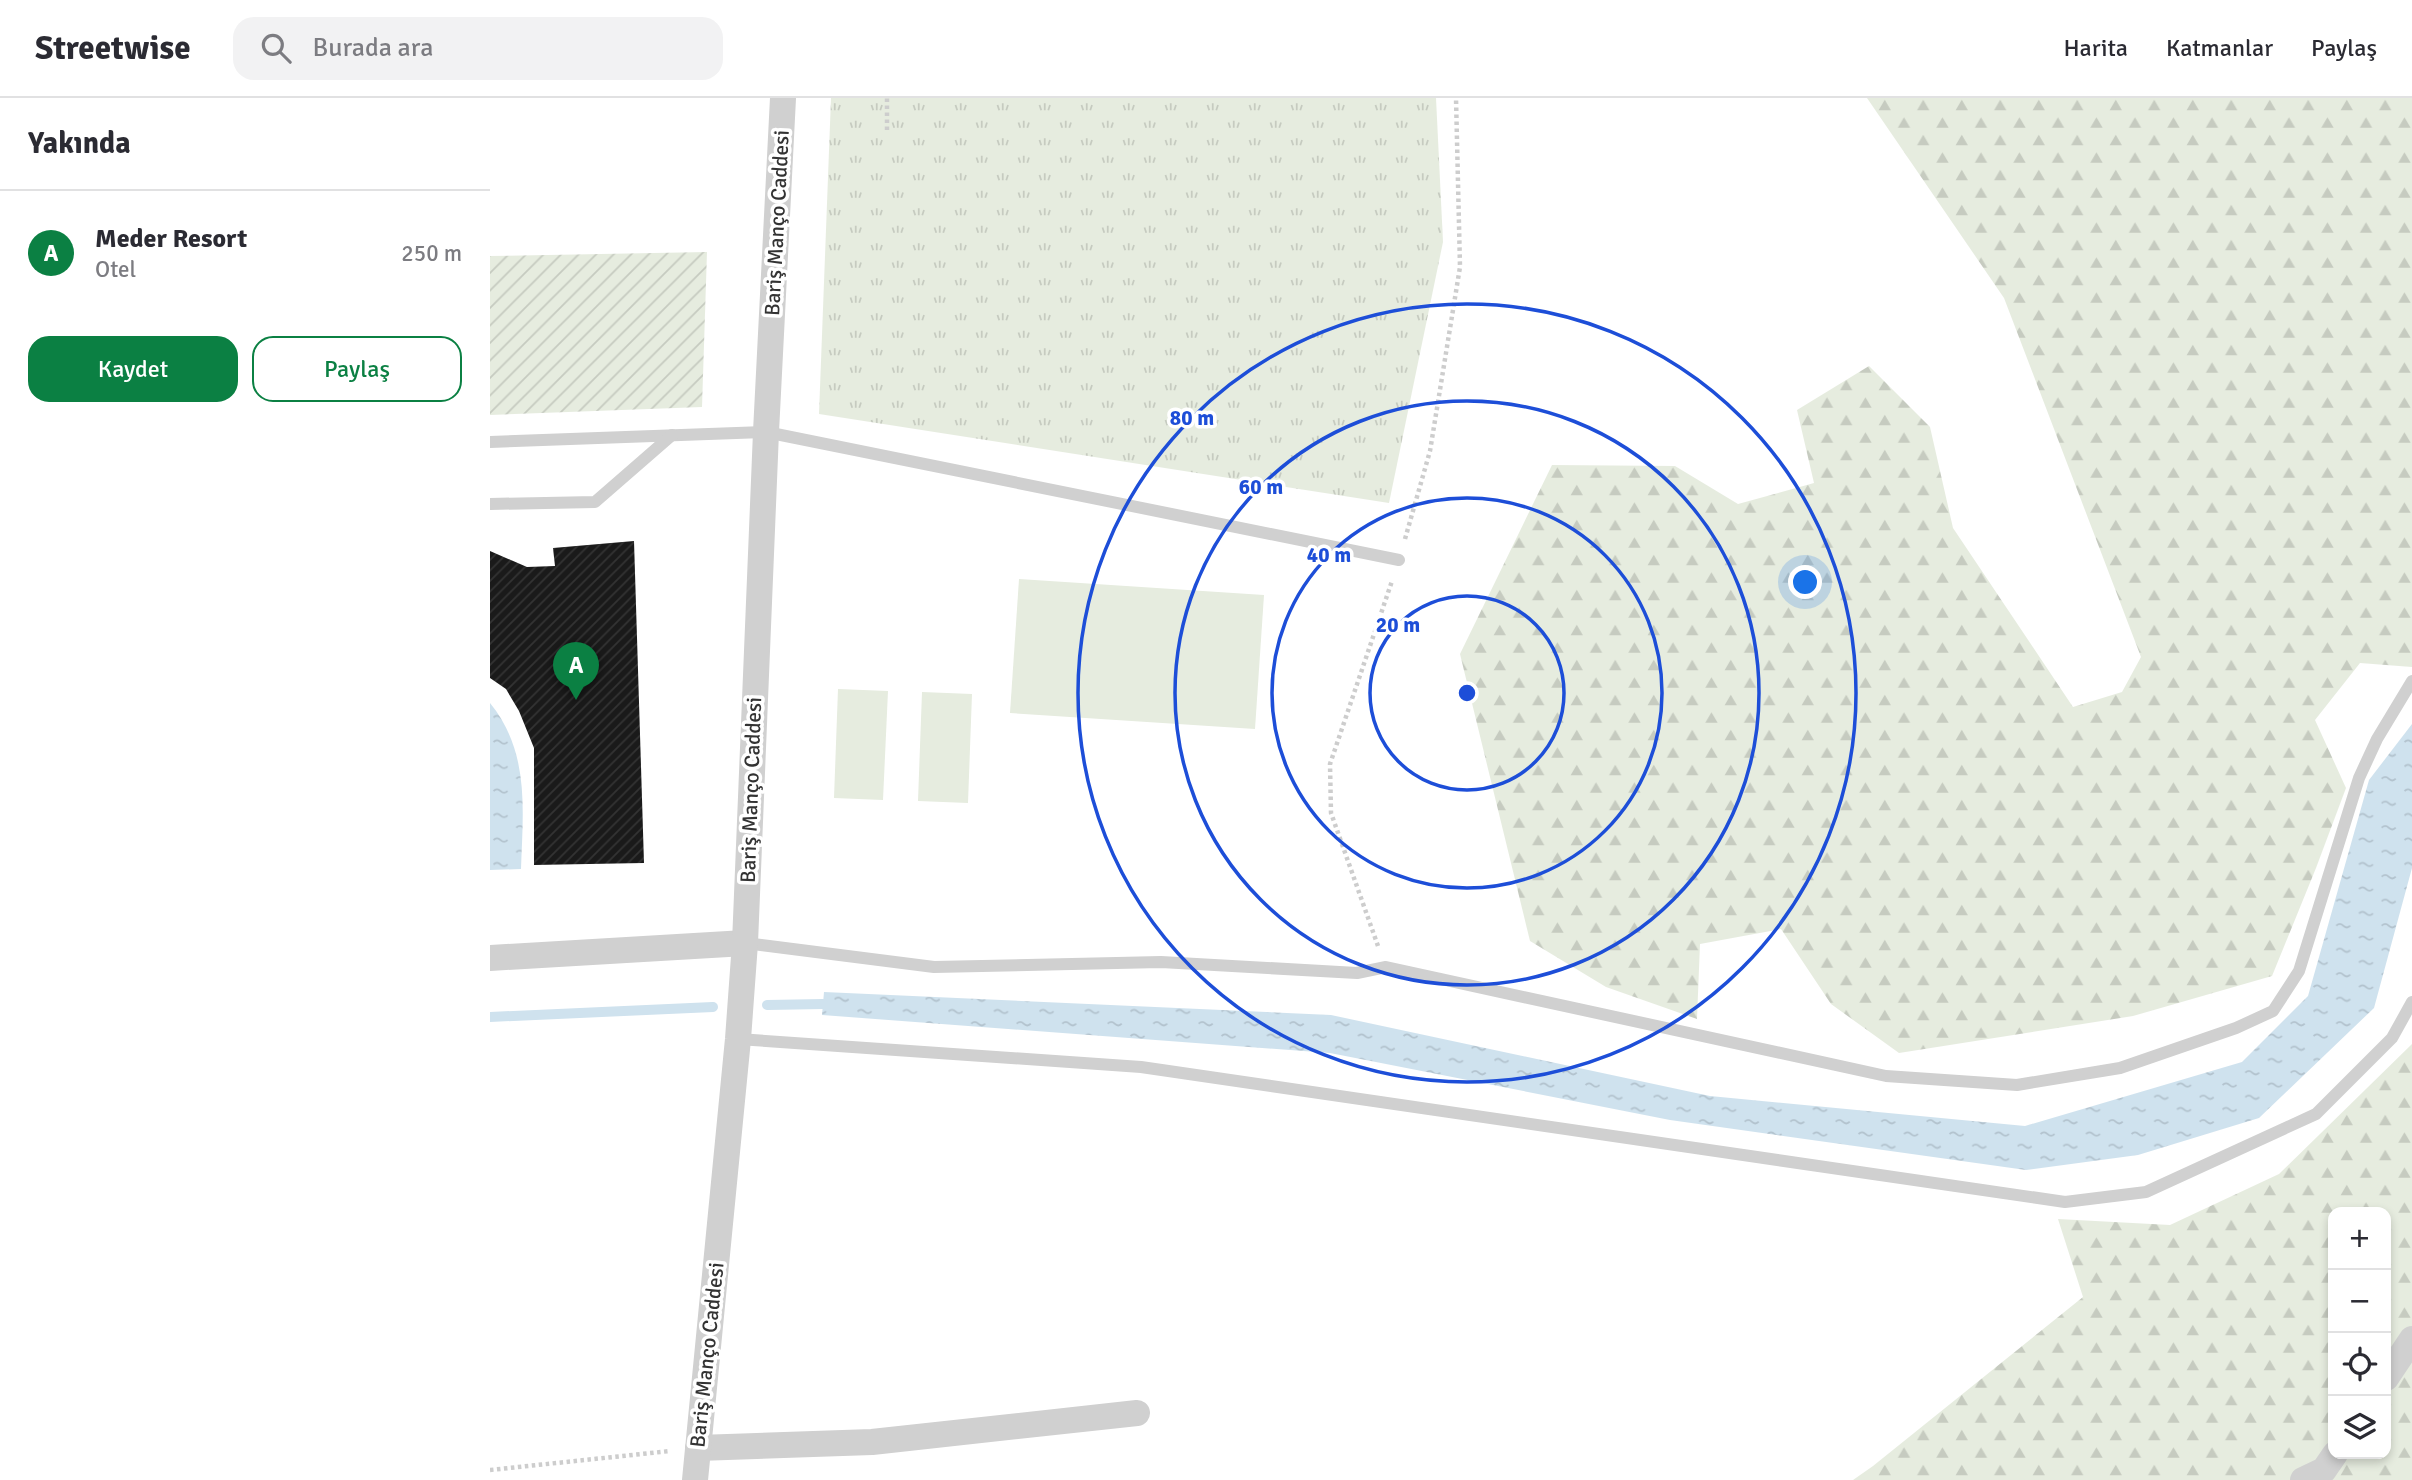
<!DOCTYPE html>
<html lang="tr">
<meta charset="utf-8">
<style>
:root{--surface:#fff;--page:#f2f2f3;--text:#2b2b33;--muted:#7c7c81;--line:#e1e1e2;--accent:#0b8043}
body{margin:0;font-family:Signika,sans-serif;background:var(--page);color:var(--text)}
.controls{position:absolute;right:21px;bottom:21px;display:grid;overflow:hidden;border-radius:14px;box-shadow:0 4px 10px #0003}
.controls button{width:63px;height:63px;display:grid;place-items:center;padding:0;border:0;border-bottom:2px solid var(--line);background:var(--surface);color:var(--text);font:35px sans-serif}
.you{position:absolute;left:1316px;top:485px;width:24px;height:24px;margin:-18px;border:5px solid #fff;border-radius:50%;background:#1a73e8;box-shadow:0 0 0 10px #1a73e833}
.badge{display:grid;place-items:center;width:46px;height:46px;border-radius:50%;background:var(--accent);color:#fff;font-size:23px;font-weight:700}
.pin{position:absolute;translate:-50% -58px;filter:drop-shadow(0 2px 4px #0008)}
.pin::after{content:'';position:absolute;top:37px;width:24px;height:21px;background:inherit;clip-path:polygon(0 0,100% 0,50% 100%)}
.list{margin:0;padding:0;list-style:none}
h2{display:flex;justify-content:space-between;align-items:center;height:91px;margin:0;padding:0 28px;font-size:30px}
h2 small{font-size:23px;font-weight:400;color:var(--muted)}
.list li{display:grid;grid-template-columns:46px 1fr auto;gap:21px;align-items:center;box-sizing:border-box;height:126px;padding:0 28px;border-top:2px solid var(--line)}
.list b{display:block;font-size:26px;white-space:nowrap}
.list p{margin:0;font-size:23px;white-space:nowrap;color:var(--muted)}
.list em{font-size:23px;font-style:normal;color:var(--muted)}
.actions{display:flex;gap:14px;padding:21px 28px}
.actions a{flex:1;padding:16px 0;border:2px solid var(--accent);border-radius:21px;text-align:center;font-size:24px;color:var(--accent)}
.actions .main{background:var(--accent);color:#fff}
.icon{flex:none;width:38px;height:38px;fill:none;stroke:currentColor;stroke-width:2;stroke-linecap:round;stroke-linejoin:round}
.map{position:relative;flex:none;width:1922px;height:1382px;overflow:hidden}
header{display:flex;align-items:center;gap:42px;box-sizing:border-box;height:98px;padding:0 35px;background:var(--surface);border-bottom:2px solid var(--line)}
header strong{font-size:33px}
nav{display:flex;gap:38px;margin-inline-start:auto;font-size:24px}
.search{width:490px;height:63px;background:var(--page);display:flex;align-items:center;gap:18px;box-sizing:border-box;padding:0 24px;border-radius:21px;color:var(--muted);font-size:26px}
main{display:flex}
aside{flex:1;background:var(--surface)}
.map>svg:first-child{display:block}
.grass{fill:url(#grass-tufts)}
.forest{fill:url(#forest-firs);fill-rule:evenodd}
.garden{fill:url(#garden-furrows)}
.pitch{fill:#e6ecdf}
.water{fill:url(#water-ripples)}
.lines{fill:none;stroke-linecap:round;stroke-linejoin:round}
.stream{stroke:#cfe2ee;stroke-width:10}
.building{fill:url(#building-hatch)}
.path{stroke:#cdcdcd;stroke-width:4.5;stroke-dasharray:3.5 3.5;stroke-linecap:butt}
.lane{stroke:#d0d0d0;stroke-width:12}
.street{stroke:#d0d0d0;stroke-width:26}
.ring{fill:none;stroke:#1d4ed8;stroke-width:3.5}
.labels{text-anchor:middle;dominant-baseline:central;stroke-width:7;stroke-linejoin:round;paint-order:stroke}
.street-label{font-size:21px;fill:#333;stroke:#fff}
.centre{fill:#1d4ed8;stroke:#fff;stroke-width:3.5}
.ring-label{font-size:21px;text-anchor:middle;font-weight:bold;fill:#1d4ed8;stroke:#fff;stroke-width:7;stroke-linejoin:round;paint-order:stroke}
</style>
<header>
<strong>Streetwise</strong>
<div class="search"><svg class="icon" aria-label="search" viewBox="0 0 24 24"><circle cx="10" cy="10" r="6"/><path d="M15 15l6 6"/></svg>Burada ara</div>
<nav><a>Harita</a><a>Katmanlar</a><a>Paylaş</a></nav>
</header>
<main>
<aside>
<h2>Yakında<small></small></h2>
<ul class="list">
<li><span class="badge">A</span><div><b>Meder Resort</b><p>Otel</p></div><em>250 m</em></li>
</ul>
<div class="actions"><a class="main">Kaydet</a><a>Paylaş</a></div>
</aside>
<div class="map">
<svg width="1922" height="1382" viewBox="0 0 1922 1382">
<defs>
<pattern id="grass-tufts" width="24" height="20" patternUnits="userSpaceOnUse" patternTransform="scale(1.75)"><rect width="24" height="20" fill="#e6ecdf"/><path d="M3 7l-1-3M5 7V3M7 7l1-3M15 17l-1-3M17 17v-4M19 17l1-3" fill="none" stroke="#c6cbc0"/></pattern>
<pattern id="forest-firs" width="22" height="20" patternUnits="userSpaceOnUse" patternTransform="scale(1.75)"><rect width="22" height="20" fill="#e6ecdf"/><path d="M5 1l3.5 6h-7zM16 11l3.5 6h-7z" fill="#c6cbc0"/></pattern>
<pattern id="garden-furrows" width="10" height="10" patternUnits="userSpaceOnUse" patternTransform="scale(1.75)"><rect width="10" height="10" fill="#e6ecdf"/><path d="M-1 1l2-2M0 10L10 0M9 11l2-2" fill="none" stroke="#c6cbc0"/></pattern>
<pattern id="water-ripples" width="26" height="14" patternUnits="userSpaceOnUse" patternTransform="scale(1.75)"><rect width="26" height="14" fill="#cfe2ee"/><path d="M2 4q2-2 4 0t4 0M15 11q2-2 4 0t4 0" fill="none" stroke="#b2c2cd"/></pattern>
<pattern id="building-hatch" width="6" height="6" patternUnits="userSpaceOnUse" patternTransform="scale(1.75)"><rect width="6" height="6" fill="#1a1a1a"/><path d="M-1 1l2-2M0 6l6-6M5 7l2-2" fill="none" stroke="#333"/></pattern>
</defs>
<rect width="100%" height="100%" fill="#fff"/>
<path class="grass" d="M341 0H946L953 144 899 405 329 316Z"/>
<g class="forest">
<path d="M1377 0H1922V569L1870 565 1825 622 1856 690 1826 770 1782 878 1643 918 1409 955 1341 906 1291 831 1210 846 1207 921 1116 889 1040 843 970 556 1062 367 1185 368 1248 406 1324 385 1307 312 1379 268 1440 329 1463 430 1583 609 1632 594 1651 559 1514 200Z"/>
<path d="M1922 946V1382H1363L1383 1368 1593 1199 1568 1121 1680 1127 1789 1076ZM1843 1114H1896V1356H1843Z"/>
</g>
<path class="garden" d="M217 154 212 309 0 317V158Z"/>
<g class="pitch">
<path d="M529 481 774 497 765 631 520 615Z"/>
<path d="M348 591 398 593 393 702 344 700Z"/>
<path d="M432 594 482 596 478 705 428 703Z"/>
</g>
<g class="water">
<path d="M0 605C40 654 33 712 31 771L0 772Z"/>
<path d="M1922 626V770L1884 910 1769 1020 1648 1057 1536 1072 1180 1022 840 955 332 917 334 894 841 917 1220 998 1535 1028 1752 964 1818 898 1879 682Z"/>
</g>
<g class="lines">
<g class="stream">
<path d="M277 907 333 906"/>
<path d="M0 919 223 909"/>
</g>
</g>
<path class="building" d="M144 443 154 765 44 767V650L29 613 16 591 0 580V453L37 469 65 468 63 450Z"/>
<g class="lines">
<g class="path">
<path d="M397 32V0"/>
<path d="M915 441 940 353 970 169 966 0"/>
<path d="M888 848 841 715 840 666 902 483"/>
<path d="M0 1372 180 1353"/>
</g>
<g class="lane">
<path d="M0 344 276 334 909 462"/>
<path d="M0 406 105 404 182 337"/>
<path d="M255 845 444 869 671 864 867 875 896 869 1396 978 1527 987 1630 970 1746 930 1783 913 1809 873 1869 680 1887 641 1922 583"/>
<path d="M248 941 651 969 1575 1104 1656 1094 1826 1016 1902 940 1922 904"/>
</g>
<g class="street">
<path d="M0 860 255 845"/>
<path d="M1896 1280 1922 1241"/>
<path d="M208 1350 382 1344 647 1315"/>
<path d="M205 1382 248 941 255 845 276 334 293 0"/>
<path d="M1813 1382 1834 1372 1845 1356"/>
</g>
</g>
<g class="ring">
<circle cx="977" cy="595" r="97"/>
<circle cx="977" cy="595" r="195"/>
<circle cx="977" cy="595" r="292"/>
<circle cx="977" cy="595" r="389"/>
</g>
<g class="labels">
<g class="street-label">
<text transform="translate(287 125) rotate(-87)">Bariş Manço Caddesi</text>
<text transform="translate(261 692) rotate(-88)">Bariş Manço Caddesi</text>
<text transform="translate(217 1257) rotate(-84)">Bariş Manço Caddesi</text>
</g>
</g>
<circle cx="977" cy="595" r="10" class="centre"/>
<g class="ring-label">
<text x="702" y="327">80 m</text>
<text x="771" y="396">60 m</text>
<text x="839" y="464">40 m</text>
<text x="908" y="534">20 m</text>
</g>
</svg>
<div class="controls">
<button>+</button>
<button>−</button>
<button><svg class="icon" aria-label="locate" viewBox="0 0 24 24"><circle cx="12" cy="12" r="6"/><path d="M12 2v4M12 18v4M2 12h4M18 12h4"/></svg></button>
<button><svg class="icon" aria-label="layers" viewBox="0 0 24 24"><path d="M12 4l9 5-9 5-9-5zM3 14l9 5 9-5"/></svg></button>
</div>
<div class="you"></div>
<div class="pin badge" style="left:86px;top:602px">A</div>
</div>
</main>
